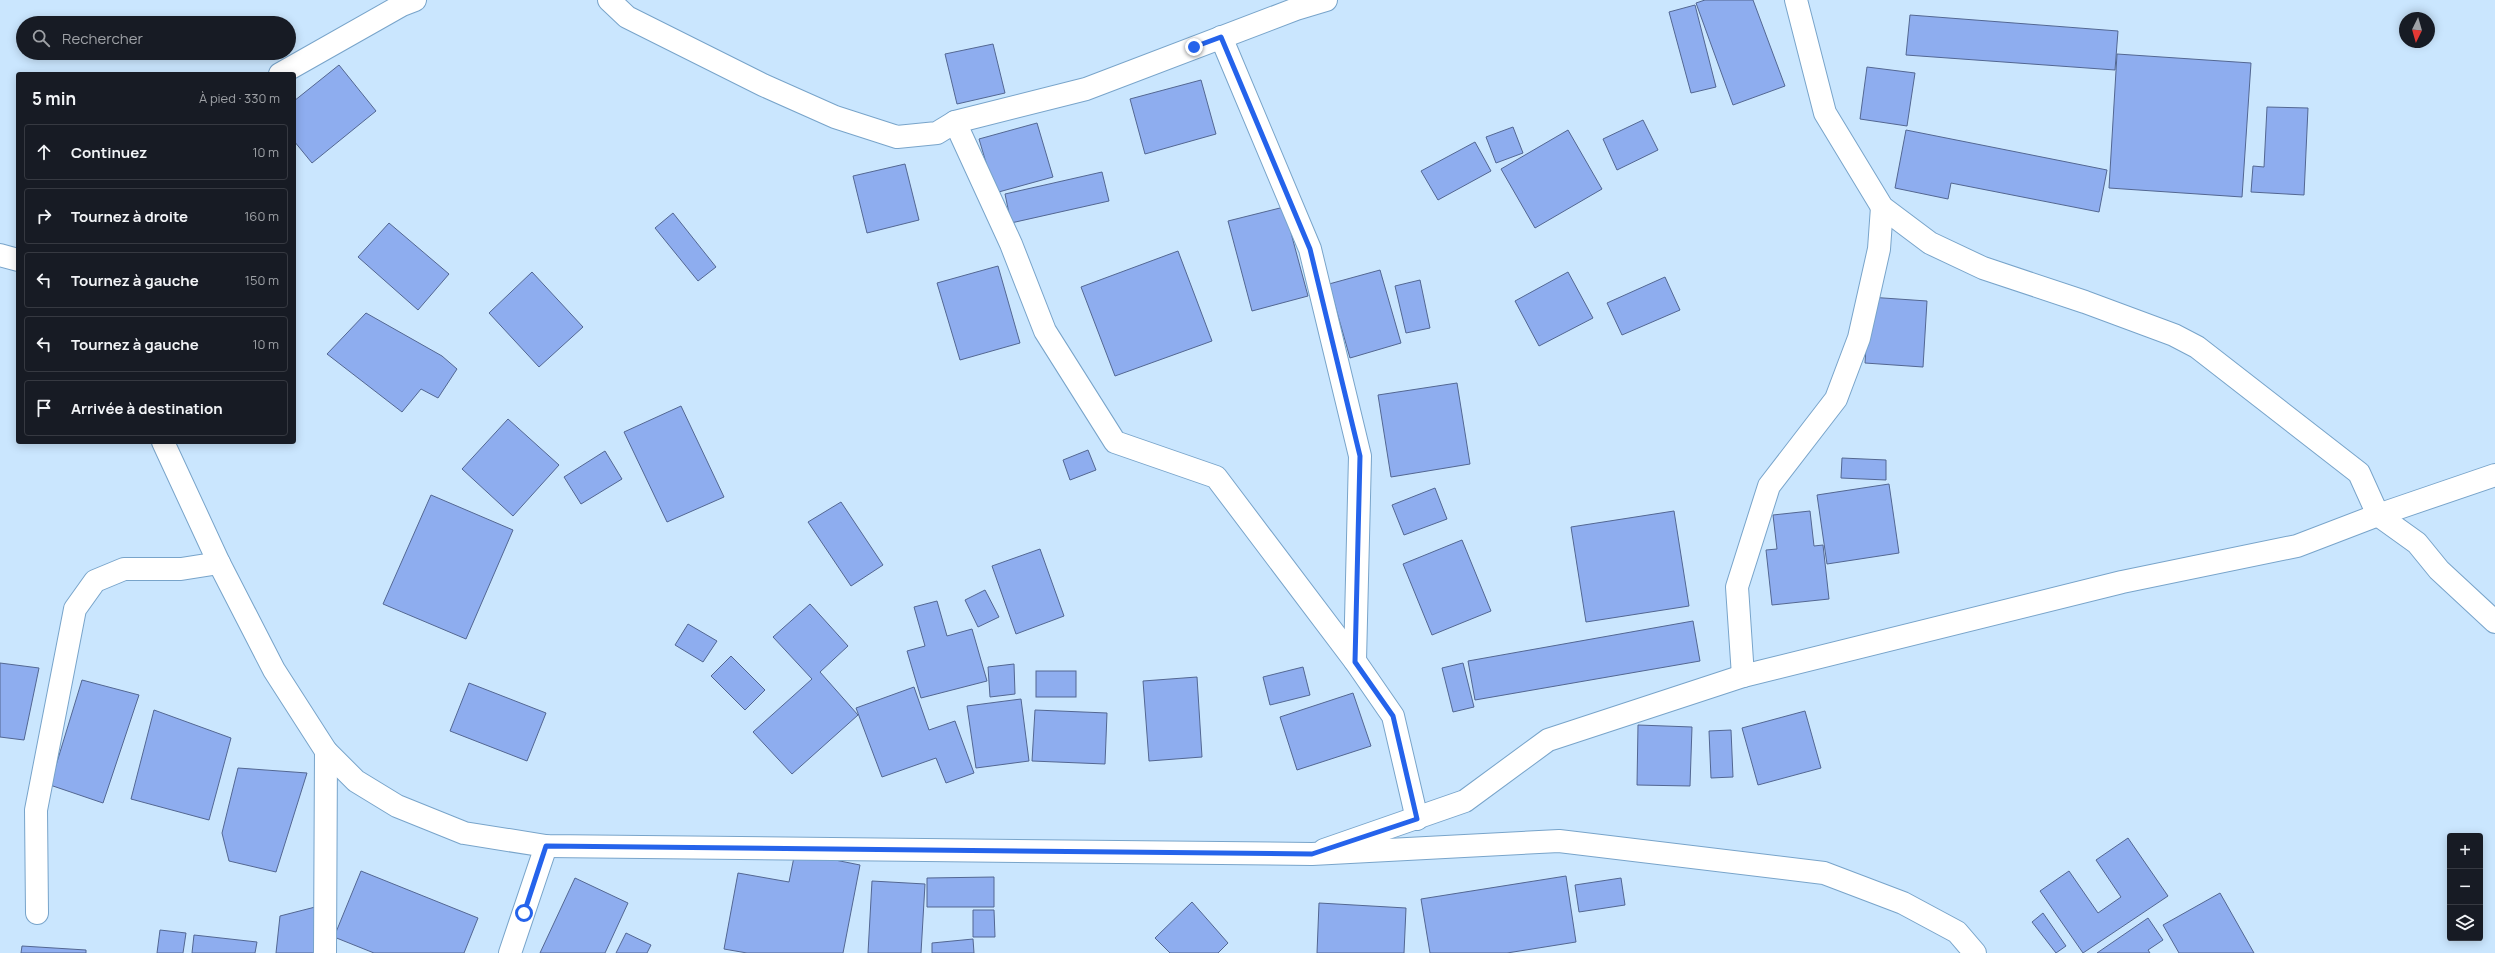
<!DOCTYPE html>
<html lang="fr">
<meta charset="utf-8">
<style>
:root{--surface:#171b24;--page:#242831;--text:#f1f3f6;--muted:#9ea1a6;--line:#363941}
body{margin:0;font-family:Manrope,sans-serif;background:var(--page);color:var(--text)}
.controls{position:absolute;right:12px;bottom:12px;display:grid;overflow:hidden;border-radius:4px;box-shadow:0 2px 10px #0003}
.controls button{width:36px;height:36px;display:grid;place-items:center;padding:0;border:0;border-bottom:1px solid var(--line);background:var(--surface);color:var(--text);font:20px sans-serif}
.compass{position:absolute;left:2399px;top:12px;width:36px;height:36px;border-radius:50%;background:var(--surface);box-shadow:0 2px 10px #0003;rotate:185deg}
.stop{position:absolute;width:12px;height:12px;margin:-9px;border:3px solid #2563eb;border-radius:50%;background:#fff}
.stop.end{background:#2563eb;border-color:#fff;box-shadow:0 1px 4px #0008}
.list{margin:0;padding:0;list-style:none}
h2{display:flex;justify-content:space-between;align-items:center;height:52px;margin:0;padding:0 16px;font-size:17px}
h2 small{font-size:13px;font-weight:400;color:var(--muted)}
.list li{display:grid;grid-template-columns:26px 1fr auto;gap:12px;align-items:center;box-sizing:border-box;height:56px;margin:0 8px 8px;padding:0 8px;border:1px solid var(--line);border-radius:4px}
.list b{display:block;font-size:15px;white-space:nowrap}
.list em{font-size:13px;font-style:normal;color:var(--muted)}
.icon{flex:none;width:22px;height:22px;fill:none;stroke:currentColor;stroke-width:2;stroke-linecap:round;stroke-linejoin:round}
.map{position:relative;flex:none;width:2495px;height:953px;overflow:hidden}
.search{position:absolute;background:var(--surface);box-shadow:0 2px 10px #0003;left:16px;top:16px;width:280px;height:44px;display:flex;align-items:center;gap:10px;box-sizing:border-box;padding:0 14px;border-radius:22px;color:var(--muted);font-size:15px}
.panel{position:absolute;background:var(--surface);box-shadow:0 2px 10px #0003;left:16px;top:72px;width:280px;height:372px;border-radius:4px}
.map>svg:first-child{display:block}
.building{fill:#8eadef;stroke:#536792}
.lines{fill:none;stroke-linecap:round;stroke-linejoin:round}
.street-casing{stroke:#78a4ca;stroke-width:24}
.secondary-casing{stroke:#78a4ca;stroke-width:24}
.street{stroke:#fff;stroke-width:22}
.secondary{stroke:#fff;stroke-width:22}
.route{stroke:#2563eb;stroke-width:5}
</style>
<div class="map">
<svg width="2495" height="953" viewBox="0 0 2495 953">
<rect width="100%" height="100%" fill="#cae6fe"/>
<g class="building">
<path d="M1705 0H1753L1785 86 1733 105 1696 3Z"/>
<path d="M1695 5 1716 87 1691 93 1669 12Z"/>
<path d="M1910 15 2118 31 2115 70 1906 55Z"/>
<path d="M993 44 1005 93 957 104 945 54Z"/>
<path d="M2117 54 2251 63 2242 197 2109 188Z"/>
<path d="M339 65 376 111 312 163 294 141V101Z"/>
<path d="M1867 67 1915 73 1907 126 1860 119Z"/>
<path d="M1201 80 1216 134 1145 154 1130 99Z"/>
<path d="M2267 107 2308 108 2304 195 2251 192 2253 166 2264 167Z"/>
<path d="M1643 120 1658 150 1617 170 1603 139Z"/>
<path d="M1037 123 1053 177 995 193 979 139Z"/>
<path d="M1513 127 1523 153 1496 163 1486 137Z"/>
<path d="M1568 130 1602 189 1535 228 1501 169Z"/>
<path d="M1906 130 2107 170 2099 212 1951 183 1948 199 1895 188Z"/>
<path d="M1475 142 1491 171 1438 200 1421 171Z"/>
<path d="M905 164 919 220 867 233 853 176Z"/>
<path d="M1102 172 1109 201 1011 223 1005 194Z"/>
<path d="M1284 207 1308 296 1252 311 1228 221Z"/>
<path d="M673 213 716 267 698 281 655 228Z"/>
<path d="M389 223 449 274 418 310 358 257Z"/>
<path d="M1178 251 1212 341 1115 376 1081 287Z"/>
<path d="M998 266 1020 343 960 360 937 283Z"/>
<path d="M1380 270 1401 343 1350 358 1329 284Z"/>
<path d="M532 272 583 327 539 367 489 313Z"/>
<path d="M1568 272 1593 318 1539 346 1515 301Z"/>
<path d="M1665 277 1680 310 1622 335 1607 303Z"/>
<path d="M1420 280 1430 328 1406 333 1395 286Z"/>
<path d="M1869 297 1927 301 1923 367 1865 363Z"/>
<path d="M366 313 442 356 457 369 438 398 421 389 402 412 327 354Z"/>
<path d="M1457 383 1470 464 1391 477 1378 395Z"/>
<path d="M681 406 724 497 667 522 624 432Z"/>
<path d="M508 419 559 465 513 516 462 469Z"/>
<path d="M1088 450 1096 470 1070 480 1063 460Z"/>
<path d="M605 451 622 479 581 504 564 477Z"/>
<path d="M1842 458 1886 460V480L1841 478Z"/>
<path d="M1889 484 1899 553 1827 564 1817 495Z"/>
<path d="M1435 488 1447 519 1404 535 1392 505Z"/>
<path d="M431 495 513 530 466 639 383 604Z"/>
<path d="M841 502 883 565 851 586 808 522Z"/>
<path d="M1674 511 1689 606 1586 622 1571 527Z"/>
<path d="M1810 511 1814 546 1823 545 1829 599 1772 605 1766 550 1777 549 1773 515Z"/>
<path d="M1462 540 1491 611 1432 635 1403 564Z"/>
<path d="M1040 549 1064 616 1016 634 992 566Z"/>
<path d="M985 590 999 617 978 627 965 600Z"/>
<path d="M937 601 947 636 972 629 987 681 921 698 907 651 925 646 914 607Z"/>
<path d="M810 604 848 646 820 672 858 715 792 774 753 732 812 679 773 637Z"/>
<path d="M1693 621 1700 661 1475 700 1468 661Z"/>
<path d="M688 624 717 641 703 662 675 645Z"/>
<path d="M731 656 765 690 745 710 711 676Z"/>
<path d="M0 663 39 668 24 740 0 737Z"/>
<path d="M1463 663 1474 707 1453 712 1442 668Z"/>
<path d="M1014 664 1015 694 990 697 988 667Z"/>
<path d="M1303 667 1310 695 1270 705 1263 677Z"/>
<rect x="1036" y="671" width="40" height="26"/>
<path d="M1197 677 1202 757 1149 761 1143 681Z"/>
<path d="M82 680 139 695 103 803 50 785Z"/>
<path d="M469 683 546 713 527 761 450 731Z"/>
<path d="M914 687 929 730 955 721 974 773 946 783 936 758 882 777 856 708Z"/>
<path d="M1353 693 1371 746 1297 770 1280 717Z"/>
<path d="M1021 699 1029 761 976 768 967 706Z"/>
<path d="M154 710 231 738 209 820 131 799Z"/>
<path d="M1035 710 1107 713 1105 764 1032 761Z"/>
<path d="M1805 711 1821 768 1758 785 1742 728Z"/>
<path d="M1638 725 1692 727 1690 786 1637 785Z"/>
<path d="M1731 730 1733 777 1711 778 1709 731Z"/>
<path d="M238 768 307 773 276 872 229 861 222 833Z"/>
<path d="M2128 838 2168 896 2083 953 2040 891 2069 871 2098 913 2121 897 2096 860Z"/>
<path d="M795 852 860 865 843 953H747L724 949 738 873 789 882Z"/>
<path d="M361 871 478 918 464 953H374L334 937Z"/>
<path d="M1566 876 1576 942 1507 953H1430L1421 899Z"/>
<path d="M994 877V907H927V878Z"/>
<path d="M575 878 628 903 605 953H540Z"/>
<path d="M1621 878 1625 905 1579 912 1575 885Z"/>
<path d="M872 881 925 884 921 953H868Z"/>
<path d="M2220 893 2254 953H2179L2163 925Z"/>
<path d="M1192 902 1228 943 1218 953H1170L1155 938Z"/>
<path d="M1319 903 1406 908 1404 953H1317Z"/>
<path d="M327 904 318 953H276L280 916Z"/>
<path d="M973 910H994L995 937H973Z"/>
<path d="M2043 913 2066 946 2056 953 2032 922Z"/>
<path d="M2148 918 2163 940 2148 950 2150 953H2097Z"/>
<path d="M160 930 186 933 183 953H157Z"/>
<path d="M626 933 651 945 647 953H616Z"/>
<path d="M194 935 257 942 255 953H192Z"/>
<path d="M973 939 974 953H932V943Z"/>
<path d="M22 946 86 950V953H21Z"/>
</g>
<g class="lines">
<g class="street-casing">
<g id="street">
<path d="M609 0 627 17 763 85 835 117 897 137 937 133 955 122 1086 89 1296 9 1326 0"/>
<path d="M1796 0 1825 113 1882 207 1930 243 1983 268 2085 302 2174 335 2197 347 2359 473 2378 515 2417 543 2439 570 2495 622"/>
<path d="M1221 37 1310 249 1360 456 1355 661"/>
<path d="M280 74 402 5 415 0"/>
<path d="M955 122 1011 244 1045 331 1115 442 1216 477 1355 661 1393 716 1417 819"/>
<path d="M1743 676 1737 587 1769 486 1836 399 1859 338 1879 249 1882 207"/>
<path d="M1324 850 1465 801 1548 740 1743 676 2122 582 2297 546 2378 515 2495 475"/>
<path d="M37 913 36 810 75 609 95 581 124 569H181L219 563"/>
<path d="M325 953 326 751"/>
<path d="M510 953 546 846"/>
</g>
</g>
<g class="secondary-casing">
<g id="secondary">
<path d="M0 255 18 260"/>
<path d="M163 442 219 563 274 670 326 751 356 781 397 806 464 833 546 846 1312 854 1559 841 1824 873 1903 903 1957 932 1975 953"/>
</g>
</g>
<use href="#street" class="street"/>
<use href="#secondary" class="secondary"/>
</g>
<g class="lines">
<path class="route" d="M524 913 546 846 1312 854 1417 819 1393 716 1355 662 1360 456 1310 249 1221 37 1194 47"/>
</g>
</svg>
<div class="controls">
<button>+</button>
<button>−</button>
<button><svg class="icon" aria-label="layers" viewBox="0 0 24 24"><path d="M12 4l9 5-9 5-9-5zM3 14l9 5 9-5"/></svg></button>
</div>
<svg class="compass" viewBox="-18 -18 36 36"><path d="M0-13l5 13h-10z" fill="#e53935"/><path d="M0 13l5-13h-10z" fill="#9ea1a6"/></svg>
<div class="stop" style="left:524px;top:913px"></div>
<div class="stop end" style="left:1194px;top:47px"></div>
<div class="search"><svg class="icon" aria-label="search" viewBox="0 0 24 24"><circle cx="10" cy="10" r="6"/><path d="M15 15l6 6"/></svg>Rechercher</div>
<section class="panel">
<h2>5 min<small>À pied · 330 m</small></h2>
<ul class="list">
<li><svg class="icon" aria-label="ahead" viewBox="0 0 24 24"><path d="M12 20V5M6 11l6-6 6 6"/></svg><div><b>Continuez</b></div><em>10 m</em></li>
<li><svg class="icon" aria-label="right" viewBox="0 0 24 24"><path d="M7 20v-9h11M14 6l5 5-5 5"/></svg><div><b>Tournez à droite</b></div><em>160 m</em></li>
<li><svg class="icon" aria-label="left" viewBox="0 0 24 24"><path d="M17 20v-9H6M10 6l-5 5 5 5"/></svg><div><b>Tournez à gauche</b></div><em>150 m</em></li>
<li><svg class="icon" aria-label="left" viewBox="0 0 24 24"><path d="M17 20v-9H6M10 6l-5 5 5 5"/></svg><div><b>Tournez à gauche</b></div><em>10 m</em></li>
<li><svg class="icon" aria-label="arrive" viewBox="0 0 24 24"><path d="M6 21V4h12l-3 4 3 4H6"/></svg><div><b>Arrivée à destination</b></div></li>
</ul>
</section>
</div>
